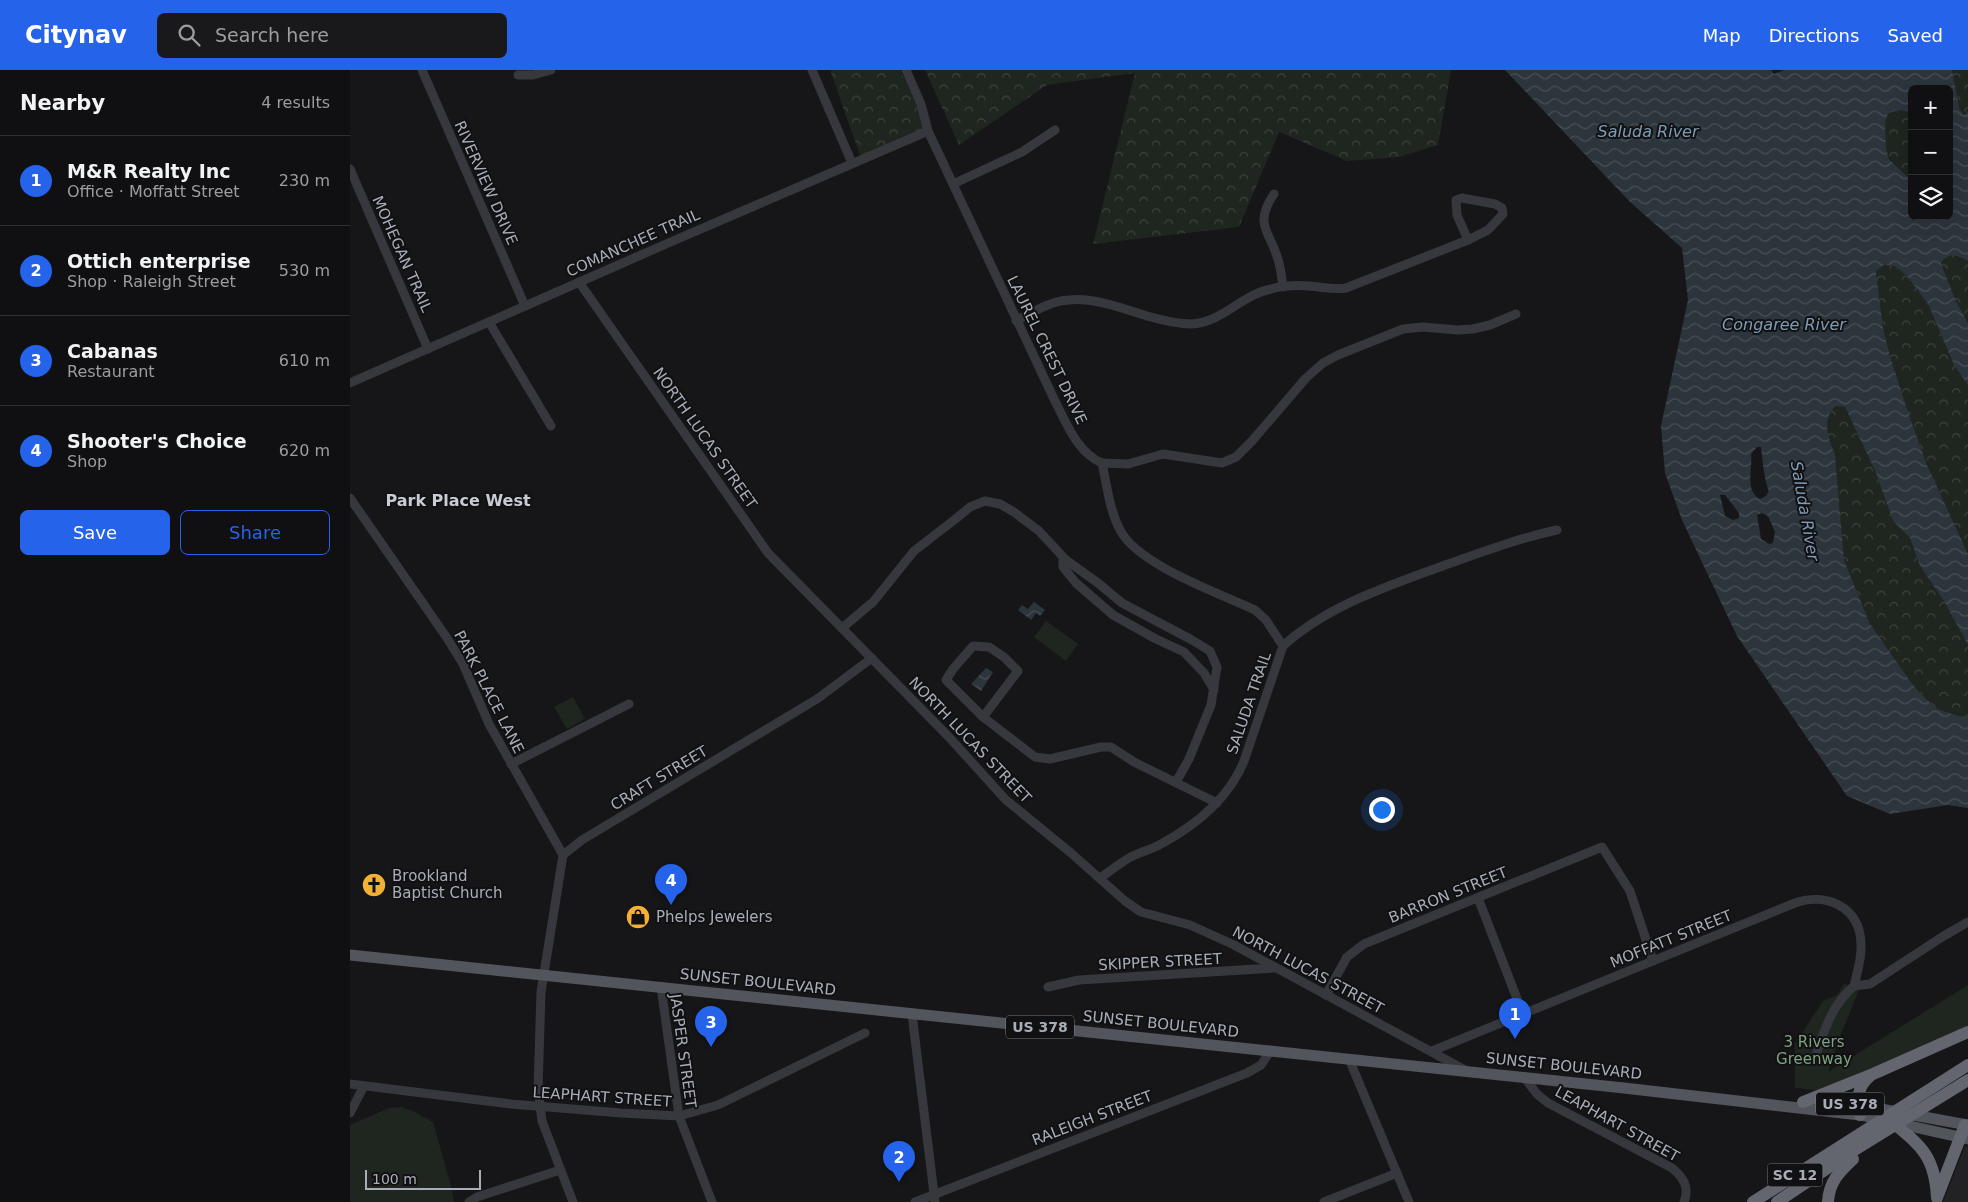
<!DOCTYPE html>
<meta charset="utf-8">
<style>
:root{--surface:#101012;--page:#19191b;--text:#f1f3f6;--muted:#9c9d9f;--line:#303032;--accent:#2563eb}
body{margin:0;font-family:"DejaVu Sans",sans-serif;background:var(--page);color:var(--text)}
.controls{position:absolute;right:15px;top:15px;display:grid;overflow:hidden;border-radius:8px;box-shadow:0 5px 20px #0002}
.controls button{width:45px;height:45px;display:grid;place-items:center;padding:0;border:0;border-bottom:1px solid var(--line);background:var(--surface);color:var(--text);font:25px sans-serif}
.scale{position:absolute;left:15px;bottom:12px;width:116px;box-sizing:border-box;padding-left:5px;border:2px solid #a8adb8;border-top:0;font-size:14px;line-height:18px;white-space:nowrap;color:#a8adb8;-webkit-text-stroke:4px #111113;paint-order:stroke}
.you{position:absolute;left:1031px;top:739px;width:18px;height:18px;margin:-12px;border:4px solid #fff;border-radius:50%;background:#1a73e8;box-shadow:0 0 0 8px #1a73e833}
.badge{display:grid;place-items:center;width:32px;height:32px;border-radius:50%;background:var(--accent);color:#fff;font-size:16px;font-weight:700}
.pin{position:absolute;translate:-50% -41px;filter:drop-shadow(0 1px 2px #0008)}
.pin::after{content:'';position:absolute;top:26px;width:18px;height:15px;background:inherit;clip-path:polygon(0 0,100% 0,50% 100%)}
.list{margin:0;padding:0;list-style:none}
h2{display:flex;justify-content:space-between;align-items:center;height:65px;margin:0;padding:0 20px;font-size:21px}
h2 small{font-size:16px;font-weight:400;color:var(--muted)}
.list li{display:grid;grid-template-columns:32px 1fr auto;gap:15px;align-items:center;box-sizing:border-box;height:90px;padding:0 20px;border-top:1px solid var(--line)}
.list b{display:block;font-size:19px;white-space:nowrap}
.list p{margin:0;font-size:16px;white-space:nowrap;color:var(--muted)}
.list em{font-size:16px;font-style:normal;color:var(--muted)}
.actions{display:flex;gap:10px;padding:15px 20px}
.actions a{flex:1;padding:11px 0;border:1px solid var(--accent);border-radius:8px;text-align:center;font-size:18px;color:var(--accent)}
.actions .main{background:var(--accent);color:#fff}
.icon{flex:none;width:28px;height:28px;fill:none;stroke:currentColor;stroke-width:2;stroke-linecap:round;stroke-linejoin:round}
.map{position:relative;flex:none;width:1618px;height:1132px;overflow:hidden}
header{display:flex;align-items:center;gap:30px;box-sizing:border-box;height:70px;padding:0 25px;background:var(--accent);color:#fff}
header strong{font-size:24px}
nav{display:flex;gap:28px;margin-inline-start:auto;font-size:18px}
.search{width:350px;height:45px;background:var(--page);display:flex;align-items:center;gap:12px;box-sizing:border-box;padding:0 18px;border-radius:8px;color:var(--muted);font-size:19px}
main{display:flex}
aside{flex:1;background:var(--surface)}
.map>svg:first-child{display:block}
.built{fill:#222225}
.forest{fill:url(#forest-crowns)}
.green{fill:#1e261f}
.water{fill:url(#water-waves);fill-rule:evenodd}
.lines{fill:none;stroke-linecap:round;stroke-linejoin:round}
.minor{stroke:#37383d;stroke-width:9}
.major{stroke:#53555c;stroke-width:11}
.highway{stroke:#63666e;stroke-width:12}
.labels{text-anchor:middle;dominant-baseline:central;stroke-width:4;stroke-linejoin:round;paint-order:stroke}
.shield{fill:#111113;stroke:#7b7e86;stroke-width:1}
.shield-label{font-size:14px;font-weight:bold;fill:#a8adb8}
.street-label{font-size:15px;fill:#a8adb8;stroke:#111113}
.poi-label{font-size:15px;fill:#a8adb8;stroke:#111113;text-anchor:start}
.park-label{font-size:15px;fill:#7fa381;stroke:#111113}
.water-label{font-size:16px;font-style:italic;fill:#7f9bb3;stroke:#111113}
.neighbourhood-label{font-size:16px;font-weight:bold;fill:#c9ccd4;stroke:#111113}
</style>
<header>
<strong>Citynav</strong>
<div class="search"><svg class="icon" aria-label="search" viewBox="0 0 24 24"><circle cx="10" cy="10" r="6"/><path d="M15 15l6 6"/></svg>Search here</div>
<nav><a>Map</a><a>Directions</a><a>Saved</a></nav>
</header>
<main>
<aside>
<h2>Nearby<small>4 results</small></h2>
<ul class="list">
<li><span class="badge">1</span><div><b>M&amp;R Realty Inc</b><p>Office · Moffatt Street</p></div><em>230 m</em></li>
<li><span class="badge">2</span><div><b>Ottich enterprise</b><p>Shop · Raleigh Street</p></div><em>530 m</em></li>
<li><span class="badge">3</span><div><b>Cabanas</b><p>Restaurant</p></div><em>610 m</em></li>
<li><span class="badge">4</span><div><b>Shooter's Choice</b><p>Shop</p></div><em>620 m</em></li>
</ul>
<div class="actions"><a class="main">Save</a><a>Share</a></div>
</aside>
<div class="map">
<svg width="1618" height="1132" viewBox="0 0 1618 1132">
<defs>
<pattern id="forest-crowns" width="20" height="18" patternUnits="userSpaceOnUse" patternTransform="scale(1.25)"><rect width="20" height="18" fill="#1e261f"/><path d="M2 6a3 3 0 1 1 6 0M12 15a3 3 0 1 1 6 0" fill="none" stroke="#3c433d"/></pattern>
<pattern id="water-waves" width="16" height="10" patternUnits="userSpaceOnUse" patternTransform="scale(1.25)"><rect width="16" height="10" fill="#2c353c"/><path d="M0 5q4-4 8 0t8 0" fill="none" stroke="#485056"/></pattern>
</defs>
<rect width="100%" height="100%" fill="#161618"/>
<path class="built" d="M1615 1076 1618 1077V1132H1593Z"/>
<g class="forest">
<path d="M480 0H550L580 62 511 88Z"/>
<path d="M575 0H1101L1088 75 1049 87 997 91 929 62 889 157 743 174 785 3 697 15 609 75Z"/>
<path d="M1602 0H1618V41L1614 45 1610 40Z"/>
<path d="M1545 40H1554L1562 44V111L1540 89 1536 79 1535 52 1538 44Z"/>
<path d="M1601 184 1618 191V253L1606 231 1591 192 1595 186Z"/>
<path d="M1534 195 1545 196 1556 205 1578 234 1604 295 1618 315V484L1577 395 1558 342 1540 286 1533 258 1526 201Z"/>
<path d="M1486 336 1495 337 1526 403 1543 451 1560 468 1570 496 1594 531 1618 575V647H1608L1587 639 1575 628 1563 615 1520 554 1494 490 1485 384C1478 369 1470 348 1486 336Z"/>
</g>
<g class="green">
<path d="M696 551 728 574 716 591 684 567Z"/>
<path d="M223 627 235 649 217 659 204 637Z"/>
<path d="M1494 914 1510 917 1491 964 1478 1002 1618 915V956L1475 1021 1445 1018V974L1473 931 1487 925Z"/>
<path d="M51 1037 63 1041 83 1052 100 1112 104 1132H0V1055L39 1038Z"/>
</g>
<g class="water">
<path d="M1155 0H1421L1424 4 1434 0H1602L1610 40 1614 45 1618 41V191C1607 186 1599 181 1591 193L1606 231 1618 253V315L1604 295 1578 234 1556 205 1545 196 1534 195 1526 201 1533 258 1540 286 1558 342 1577 395 1618 484V575L1594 531 1570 496 1560 468 1543 451 1526 403 1495 337 1486 336C1471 348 1478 369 1485 384L1494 490 1520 554 1563 615 1575 628 1587 639 1608 646 1618 647V738L1598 735 1540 744 1497 726 1387 566 1332 450 1315 403 1311 356 1338 230 1332 178 1280 132ZM1562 19H1599V146H1562V111L1539 89 1536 78 1535 52 1538 44C1547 39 1553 39 1562 44ZM1407 377H1411C1412 387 1415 414 1419 421L1416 426 1410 429C1394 419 1403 401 1401 384ZM1370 425H1375L1389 443V448L1383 450 1375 446ZM1412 443 1418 446 1425 462 1423 473 1419 474 1411 469 1407 445Z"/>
<path d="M684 532 695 540 690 546 686 543 681 550 668 540 672 535 678 539Z"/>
<path d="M636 598 643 602 631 621 621 614Z"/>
</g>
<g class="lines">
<g class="minor">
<path d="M72 0 175 236"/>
<path d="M462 0 502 93"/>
<path d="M556 0 571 34 578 61 704 329C716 352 727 383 752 393 757 415 759 439 770 460 788 495 869 523 905 540L916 550 933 576"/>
<path d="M168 5H183L201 0"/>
<path d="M0 99 78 279"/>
<path d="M603 114 672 82 705 60"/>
<path d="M924 124C902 156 922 163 929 193 931 201 932 209 933 217"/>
<path d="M1112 128 1145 134 1152 138 1153 144 1138 160 1118 170 1107 145 1106 130Z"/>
<path d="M229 212 418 483 598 666 656 730 721 783 775 831 791 842 840 855 884 875 1115 1000"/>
<path d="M666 251C683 242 700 231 719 230 743 227 774 239 797 246 811 250 826 254 842 254 873 252 891 225 921 219 932 216 946 215 959 216 972 217 983 220 996 218L1118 170"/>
<path d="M139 252 201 356"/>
<path d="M0 313 316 174 578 61"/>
<path d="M752 393 778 394 813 384 872 393 886 387 902 371 956 308 973 293 988 285 1053 259 1073 257 1107 260 1123 259 1140 255 1166 244"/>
<path d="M0 428 97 568 113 594 139 654 213 785"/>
<path d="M713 488V497L726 513 763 545 806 569 834 582 854 603 864 620"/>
<path d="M492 558 523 532 564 481 608 447 620 437 635 431 650 434 664 442 689 461 716 490 748 513 772 533 842 570 860 581 867 597 861 635 839 689 826 712"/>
<path d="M623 576 639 577 654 587 668 601 633 647 596 610 603 599Z"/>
<path d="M633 647 685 687 700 689 751 677H761L784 692 867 733"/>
<path d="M161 694 279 634"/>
<path d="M750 808C760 801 769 794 779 788 789 782 801 780 811 774 846 755 879 728 894 691L933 576C978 535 1039 516 1095 495 1132 482 1169 468 1207 460"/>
<path d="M1128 828 1173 944"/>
<path d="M1504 916 1520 914 1592 867 1618 852"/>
<path d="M311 917 329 1046 362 1132"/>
<path d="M698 917 729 910 924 898"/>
<path d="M976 925 997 887 1014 874 1252 777 1280 821 1303 891"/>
<path d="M562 944 585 1132"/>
<path d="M1082 981 1445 833C1477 822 1510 837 1511 874 1512 889 1507 902 1504 916"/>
<path d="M999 989 1059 1132"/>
<path d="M1464 991C1473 964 1481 935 1504 916"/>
<path d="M1174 1007 1187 1024 1198 1033 1322 1098C1333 1107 1340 1117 1334 1132"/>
<path d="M0 1014 161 1034 271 1043 329 1046 368 1035 515 963"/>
<path d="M0 1043 14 1016"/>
<path d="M119 1132 127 1127 210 1100"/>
<path d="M223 1132 192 1051 188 1020 191 922 213 785 232 770 467 629 522 588"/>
<path d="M565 1132 897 1003 911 995 921 980"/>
<path d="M974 1132 1047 1103"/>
</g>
<g class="major">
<path d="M0 885 1274 1018 1510 1045 1618 1069"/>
<path d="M1454 1032 1509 1035 1618 1055"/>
</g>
<g class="highway">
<path d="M1453 1032 1523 1004 1618 962"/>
<path d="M1510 1045C1508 1030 1506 1018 1519 1007"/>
<path d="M1541 1051C1571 1076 1585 1086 1587 1128"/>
<path d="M1588 1125 1615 1055"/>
<path d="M1403 1132 1618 995"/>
<path d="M1427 1132 1503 1081 1618 1010"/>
<path d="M1478 1132C1479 1112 1489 1102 1503 1089"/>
</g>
</g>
<defs>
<g id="church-disc" transform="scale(1.25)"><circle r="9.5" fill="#f2b134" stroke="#111113"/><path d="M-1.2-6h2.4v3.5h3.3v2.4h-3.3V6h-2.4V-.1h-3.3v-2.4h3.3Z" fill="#111"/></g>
<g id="shop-disc" transform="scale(1.25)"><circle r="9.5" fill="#f2b134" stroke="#111113"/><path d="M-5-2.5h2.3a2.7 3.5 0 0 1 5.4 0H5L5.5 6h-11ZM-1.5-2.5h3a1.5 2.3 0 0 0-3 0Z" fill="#111"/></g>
</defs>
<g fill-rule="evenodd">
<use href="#church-disc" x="24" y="815"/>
<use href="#shop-disc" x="288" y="847"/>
</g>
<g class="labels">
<g class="shield">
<rect x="656" y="945.5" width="68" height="23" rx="4"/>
<rect x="1466" y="1022.5" width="68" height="23" rx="4"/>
<rect x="1417.5" y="1093.5" width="55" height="23" rx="4"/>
</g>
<g class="shield-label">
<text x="690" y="957">US 378</text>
<text x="1500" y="1034">US 378</text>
<text x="1445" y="1105">SC 12</text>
</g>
<g class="street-label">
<text transform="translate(136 113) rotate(66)">RIVERVIEW DRIVE</text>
<text transform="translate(283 173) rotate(-24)">COMANCHEE TRAIL</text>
<text transform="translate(52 184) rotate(66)">MOHEGAN TRAIL</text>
<text transform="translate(697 280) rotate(64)">LAUREL CREST DRIVE</text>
<text transform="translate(355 368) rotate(55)">NORTH LUCAS STREET</text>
<text transform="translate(139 622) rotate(63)">PARK PLACE LANE</text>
<text transform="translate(899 633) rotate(-71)">SALUDA TRAIL</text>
<text transform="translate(620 670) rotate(46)">NORTH LUCAS STREET</text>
<text transform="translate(309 708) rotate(-31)">CRAFT STREET</text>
<text transform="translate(1098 825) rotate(-22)">BARRON STREET</text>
<text transform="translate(1321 869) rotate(-22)">MOFFATT STREET</text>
<text transform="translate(810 892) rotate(-3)">SKIPPER STREET</text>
<text transform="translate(958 900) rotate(28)">NORTH LUCAS STREET</text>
<text transform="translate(408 912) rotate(6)">SUNSET BOULEVARD</text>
<text transform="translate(811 954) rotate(6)">SUNSET BOULEVARD</text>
<text transform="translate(333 981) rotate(82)">JASPER STREET</text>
<text transform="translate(1214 996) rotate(6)">SUNSET BOULEVARD</text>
<text transform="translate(252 1027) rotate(4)">LEAPHART STREET</text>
<text transform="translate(742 1048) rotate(-21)">RALEIGH STREET</text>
<text transform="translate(1267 1054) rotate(29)">LEAPHART STREET</text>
</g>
<g class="poi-label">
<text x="42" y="806">Brookland<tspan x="42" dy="17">Baptist Church</tspan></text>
<text x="306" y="847">Phelps Jewelers</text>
</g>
<g class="park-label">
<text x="1464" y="972">3 Rivers<tspan x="1464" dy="17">Greenway</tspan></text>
</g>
<g class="water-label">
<text x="1298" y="61">Saluda River</text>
<text x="1434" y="254">Congaree River</text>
<text transform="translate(1455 441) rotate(80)">Saluda River</text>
</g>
<g class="neighbourhood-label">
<text x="108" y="430">Park Place West</text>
</g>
</g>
</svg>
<div class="controls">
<button>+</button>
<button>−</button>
<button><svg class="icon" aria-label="layers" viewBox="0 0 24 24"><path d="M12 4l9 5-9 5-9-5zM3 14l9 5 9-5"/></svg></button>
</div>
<div class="scale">100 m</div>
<div class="you"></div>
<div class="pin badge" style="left:1165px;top:969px">1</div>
<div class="pin badge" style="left:549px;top:1112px">2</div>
<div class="pin badge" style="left:361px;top:977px">3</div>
<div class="pin badge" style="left:321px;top:835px">4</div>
</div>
</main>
